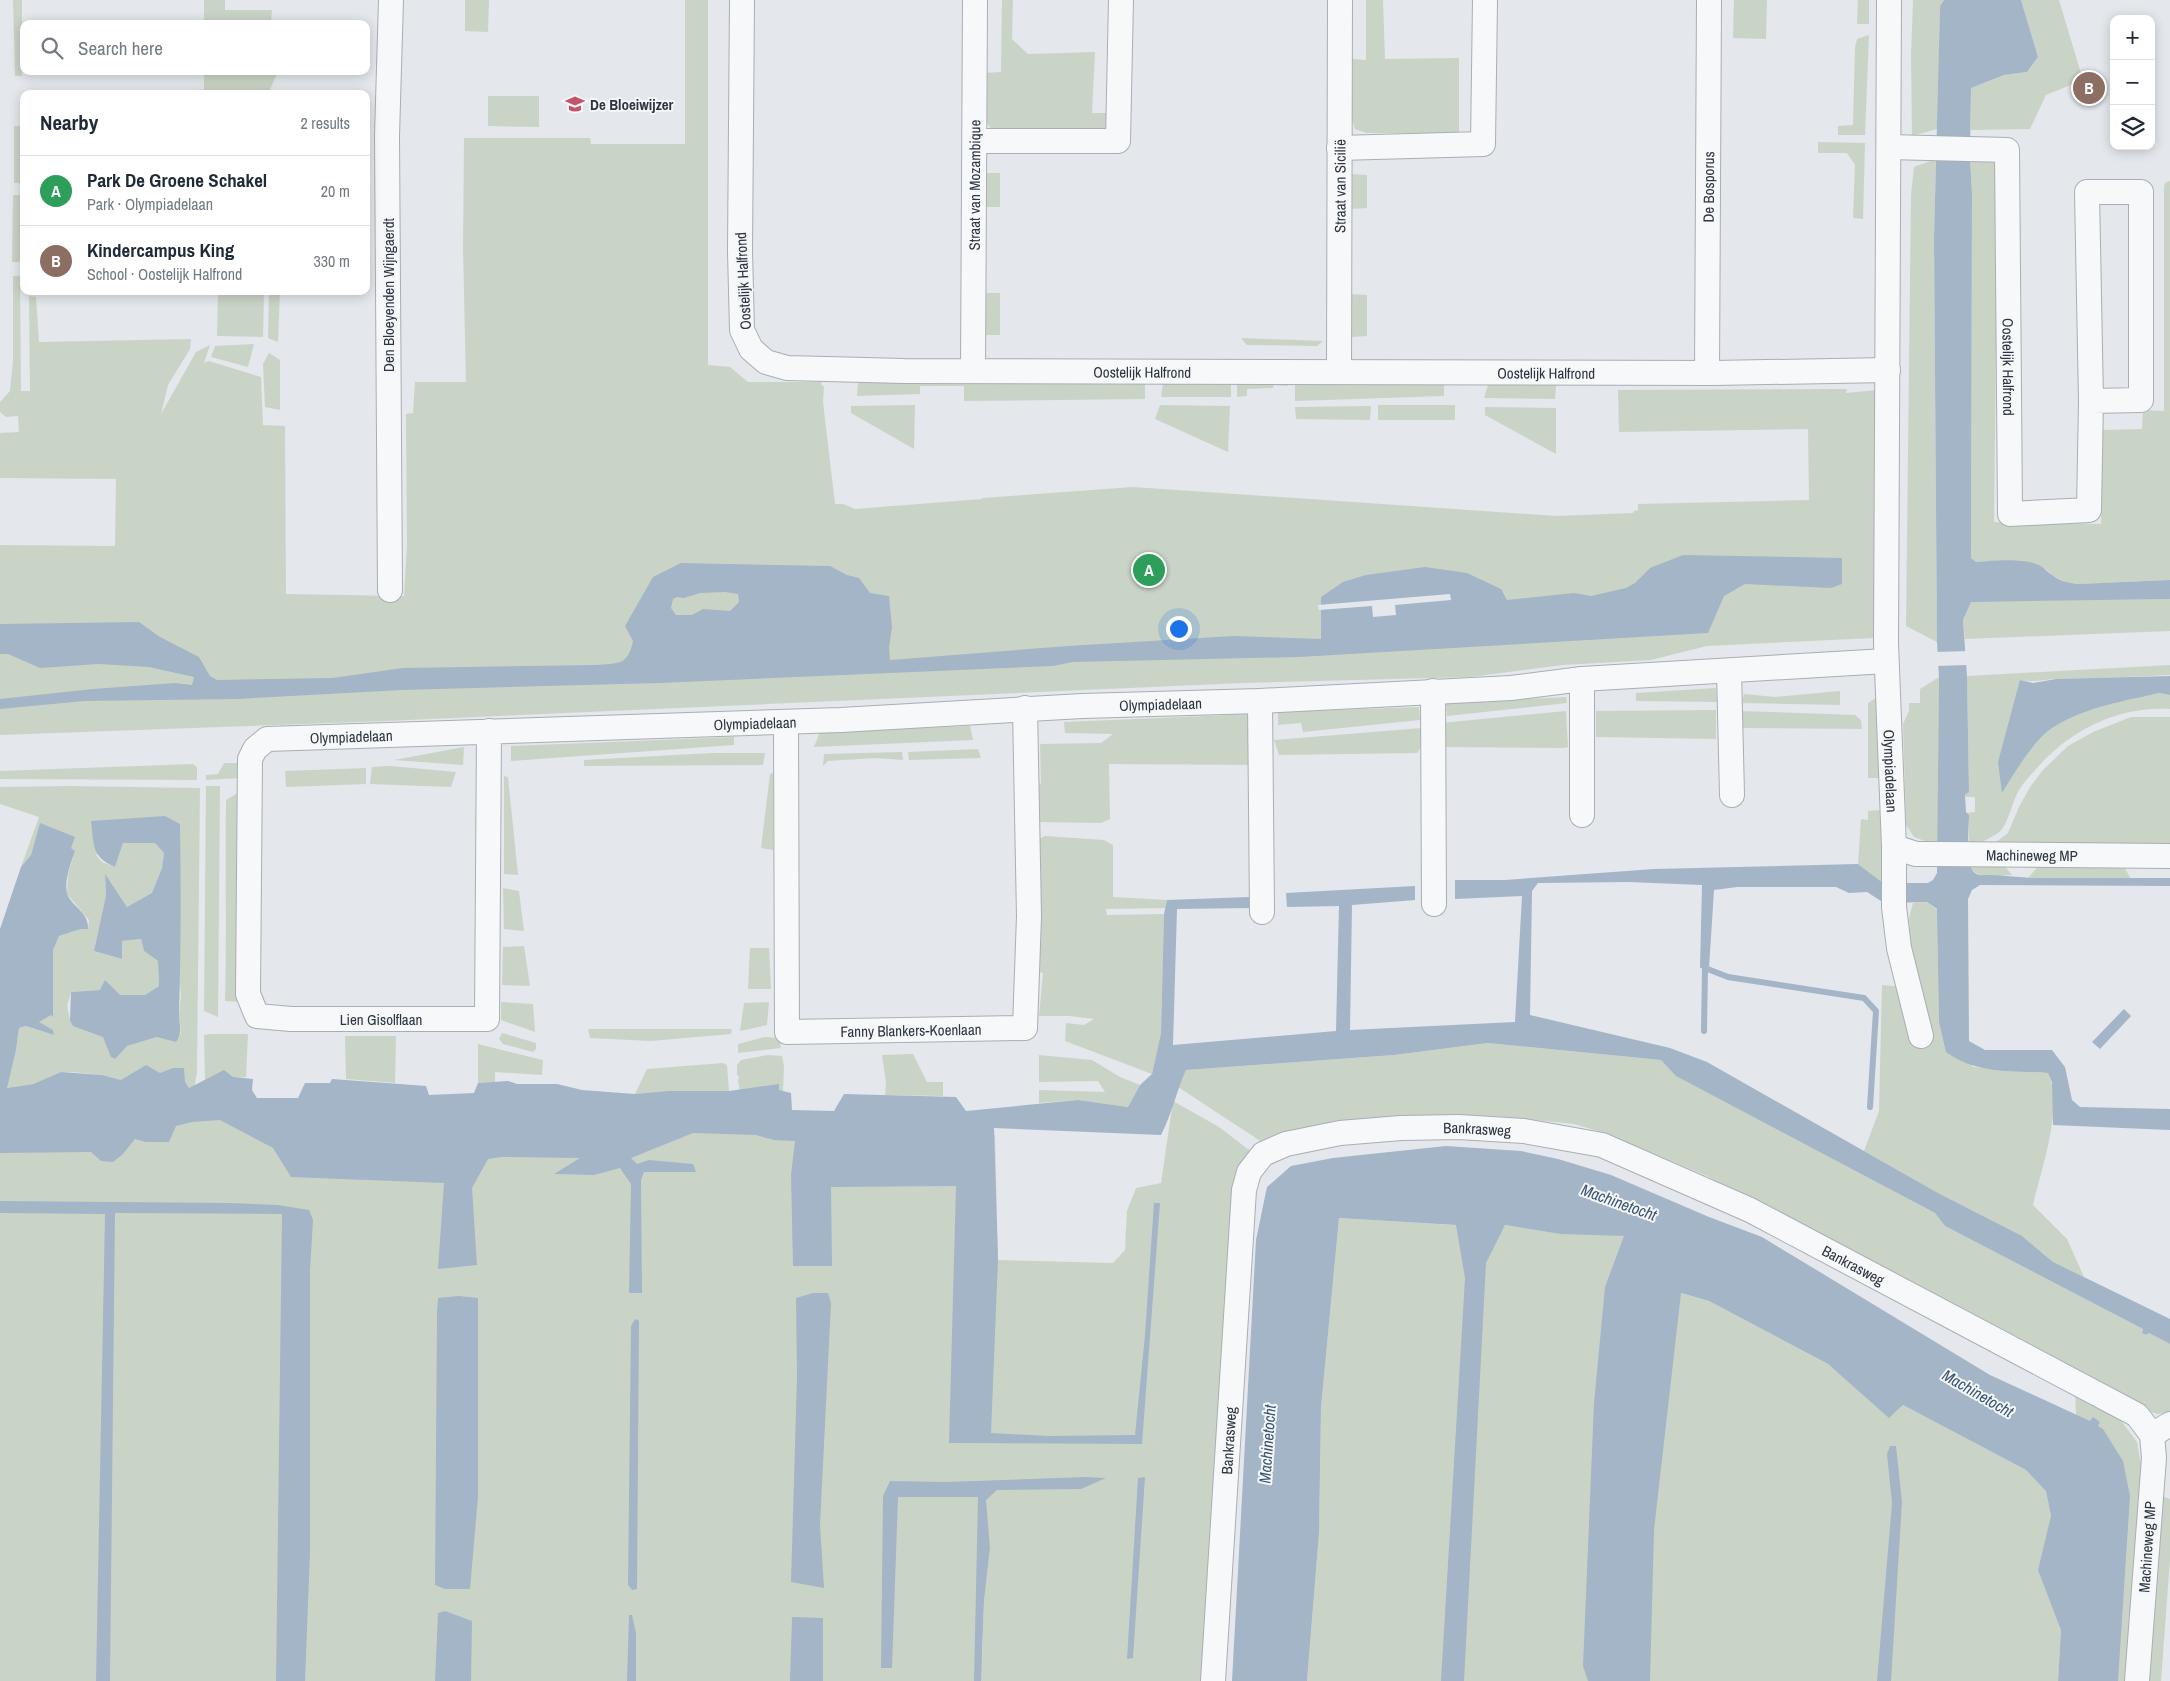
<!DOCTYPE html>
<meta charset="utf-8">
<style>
:root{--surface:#fff;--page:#f6f6f7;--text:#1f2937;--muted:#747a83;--line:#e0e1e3;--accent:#c35568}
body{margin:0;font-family:"Archivo Narrow",sans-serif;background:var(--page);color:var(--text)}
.controls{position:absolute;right:15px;top:15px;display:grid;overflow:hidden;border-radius:10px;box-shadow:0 2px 12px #0003}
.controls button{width:45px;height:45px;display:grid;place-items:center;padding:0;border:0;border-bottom:1px solid var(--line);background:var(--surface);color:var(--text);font:25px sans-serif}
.you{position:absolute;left:1178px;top:628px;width:18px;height:18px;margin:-12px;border:4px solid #fff;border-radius:50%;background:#1a73e8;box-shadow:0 0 0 8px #1a73e833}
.badge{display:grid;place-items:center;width:32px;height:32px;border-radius:50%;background:var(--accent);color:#fff;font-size:16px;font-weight:700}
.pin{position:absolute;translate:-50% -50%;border:2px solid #fff;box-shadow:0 1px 5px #0006}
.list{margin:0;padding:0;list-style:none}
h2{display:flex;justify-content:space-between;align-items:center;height:65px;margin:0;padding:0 20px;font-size:21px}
h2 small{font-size:16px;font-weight:400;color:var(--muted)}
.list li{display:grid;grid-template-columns:32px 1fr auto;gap:15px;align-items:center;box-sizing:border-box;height:70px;padding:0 20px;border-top:1px solid var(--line)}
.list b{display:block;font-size:19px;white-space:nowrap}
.list p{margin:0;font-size:16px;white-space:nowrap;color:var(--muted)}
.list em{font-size:16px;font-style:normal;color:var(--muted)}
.icon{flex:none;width:28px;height:28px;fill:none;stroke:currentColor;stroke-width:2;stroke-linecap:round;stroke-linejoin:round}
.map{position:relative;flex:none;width:2170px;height:1681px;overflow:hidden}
.search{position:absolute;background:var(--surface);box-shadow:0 2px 12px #0003;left:20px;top:20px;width:350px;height:55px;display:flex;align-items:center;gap:12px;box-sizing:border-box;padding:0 18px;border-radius:10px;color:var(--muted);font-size:19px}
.panel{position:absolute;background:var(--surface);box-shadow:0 2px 12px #0003;left:20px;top:90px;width:350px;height:205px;border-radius:10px}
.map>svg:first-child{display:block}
.green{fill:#cad4c6;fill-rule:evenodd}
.water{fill:#a3b5c7;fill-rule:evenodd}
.pier{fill:#e4e7eb}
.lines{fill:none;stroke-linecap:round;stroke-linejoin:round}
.stream{stroke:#a3b5c7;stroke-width:6}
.minor-casing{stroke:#a9aeb5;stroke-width:26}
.minor{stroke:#f7f8f9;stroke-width:24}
.labels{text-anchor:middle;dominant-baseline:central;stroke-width:4;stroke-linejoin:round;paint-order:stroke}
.poi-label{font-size:15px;font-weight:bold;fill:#2d3542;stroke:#f4f6f8;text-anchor:start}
.street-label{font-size:15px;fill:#2d3542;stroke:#f4f6f8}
.water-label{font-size:16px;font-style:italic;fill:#3a5572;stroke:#f4f6f8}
</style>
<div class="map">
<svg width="2170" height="1681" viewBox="0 0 2170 1681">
<rect width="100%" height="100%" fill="#e4e7eb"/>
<g class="green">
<path d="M13 0H22V76H15Z"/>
<path d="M204 0H225V10H272L271 24H204Z"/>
<path d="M465 0H489L488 32 465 31Z"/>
<path d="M685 0H708V365L730 367 748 382H821L822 386H824L823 402 835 504H843L855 509 982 499V498L1133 487 1557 516 1633 513 1634 511 1638 510V504L1809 500 1808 429 1619 432 1618 390 1847 389 1846 393 1887 389 1895 637 1707 646 1651 660 1563 665 1470 677 1243 683 386 721 0 735V545L115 546 116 479 0 478V433L19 432 18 416 6 417 0 412V402L10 391 13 360V276H20L21 391H30L29 296 36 297 39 342 191 339 190 349 168 385 161 414 196 352 210 345 204 363 209 361 261 377 263 425 285 426 286 594 404 596 407 545 406 414 413 413 415 382H466L463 249 464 138H590L591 144H685Z"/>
<path d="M1002 0H1013L1012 39 1028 54 1095 52 1092 113H1110L1107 127 1096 133H1003L991 129 983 116 984 73 1001 72Z"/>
<path d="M1366 0H1383L1385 59 1459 58V133H1367L1355 129 1351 117V59L1366 60Z"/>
<path d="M1734 0H1767L1766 39 1733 38Z"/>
<path d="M1858 0H1869V24H1857Z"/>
<path d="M1913 0H1944L1940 6 1937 129 1912 136 1911 55Z"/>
<path d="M2021 0H2059L2083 80 2046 95 2030 129 1971 130V88L2004 75 2027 72 2038 57Z"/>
<path d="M1869 35 1865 135H1838V126L1853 125 1855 47 1857 39Z"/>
<path d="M204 71H276V76L268 94H204Z"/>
<path d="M488 96H539V127L488 126Z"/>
<rect x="14" y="126" width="8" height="57"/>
<path d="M1818 142 1865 143 1863 219 1853 218 1855 165 1847 153H1818Z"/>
<path d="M1970 158 1993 161 1998 174 1994 522 2101 524 2102 430 2142 429 2143 410 2164 411V187L2165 183 2170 181V580L2078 584 2066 582 2052 576 2046 569 1994 561 1976 562 1971 558 1972 195Z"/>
<path d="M1936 159 1934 238 1937 642 1906 626 1911 195 1914 167Z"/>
<path d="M984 173H1000V207H983Z"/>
<path d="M1350 174 1367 175V208L1350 209Z"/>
<path d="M13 195H21V262H12Z"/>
<path d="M218 291H264L263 337 217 336Z"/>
<path d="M269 291H280L278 342 268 338Z"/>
<path d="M984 293H1000V335H983Z"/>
<path d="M1350 294 1367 295V336L1350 337Z"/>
<path d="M1241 338 1323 341 1317 346 1247 345Z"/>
<path d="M254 344 248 367 211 357 215 346Z"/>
<path d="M269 353 280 360V410L265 407 263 364Z"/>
<path d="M1287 382 1288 386 1274 385 1273 388 1247 389V396L1237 397V383Z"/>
<path d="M858 383H895L1145 384V399L964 401V386H920V394L857 396Z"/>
<path d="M1163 383H1231V397H1161Z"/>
<path d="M1332 383 1444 384V396L1295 401V384Z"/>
<path d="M1488 385H1556L1555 399 1484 398Z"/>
<path d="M915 405 914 449 851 413V406Z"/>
<path d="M1160 405 1230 406 1228 452 1155 419Z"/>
<rect x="1378" y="405" width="77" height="15"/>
<path d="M1371 406 1370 420 1296 419 1295 407Z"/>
<path d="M1485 407 1556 408V454L1485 415Z"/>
<path d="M2170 599V631L1965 639 1963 620 1971 601Z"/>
<path d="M2170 665V675C2133 677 2096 678 2058 679 2045 679 2034 683 2020 680L2002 792C2017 768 2032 742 2055 726 2080 708 2129 700 2159 693L2170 695V709C2118 706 2070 730 2036 769 2030 776 2023 783 2019 790 2012 802 2010 818 2002 829 1996 837 1979 843 1969 846V815L1966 813 1975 812V797H1966L1965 795 1969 791 1967 676Z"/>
<path d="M1939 677 1938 846 1914 837 1906 825 1903 724 1909 711V703H1920V689Z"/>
<path d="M1716 688 1717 702 1636 701V693Z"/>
<path d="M1840 691V705L1742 703 1744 694 1775 697Z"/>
<path d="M1879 696 1881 778H1868V703Z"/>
<path d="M1566 697 1567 703 1447 716 1446 703Z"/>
<path d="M1419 707 1420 720 1303 732 1301 723 1278 725V712Z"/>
<path d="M1716 710V739L1596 737V711Z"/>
<path d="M1566 711 1568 747 1565 748 1445 747 1440 740 1441 723Z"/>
<path d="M1741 711 1855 715 1861 720 1862 729 1742 728Z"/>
<path d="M1253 714 1256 765 1109 764 1110 819 1101 823 1037 822 1035 780 1041 784 1040 744 1101 743 1113 734 1065 733 1064 722Z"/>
<path d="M2131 717H2170V847L1995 848 1996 842 2008 833 2019 807 2030 787 2043 770 2068 746 2093 732Z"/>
<path d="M970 726 973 740 814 747 820 732Z"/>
<path d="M1422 728V746L1417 753 1279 755 1274 740Z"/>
<path d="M734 737V745L511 761V746Z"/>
<path d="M464 747 463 765 394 760Z"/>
<path d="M978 749 981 758 909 760 908 752Z"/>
<path d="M902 752 903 760 875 758 828 761 823 766 824 754Z"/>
<path d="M712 753H765L763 765 584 766V760Z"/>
<path d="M224 763H237L242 767 241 778 206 780V775L218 774Z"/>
<path d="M193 764 197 767V780L0 779V771Z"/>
<path d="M390 766 456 772 451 787 370 784 372 767Z"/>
<path d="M366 768V784L286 787 285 771Z"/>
<path d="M773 773V850L761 848 770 774Z"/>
<path d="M504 776 508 777 518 875 504 874Z"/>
<path d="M69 786 200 788 197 1072 194 1090 185 1087 121 1080 102 1075 72 1072H61L33 1084 6 1088 16 1050 19 1028 26 1026 54 1035 53 1030 38 1022 51 1014 53 1016V949L59 936 81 929H88L89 920 67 894 68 874 75 851 40 823 31 856 21 867 39 817 0 804V787ZM165 816 181 996 179 1014 181 1034 157 1037 127 1046 70 1020 67 1006 71 992 100 990 120 995H145L159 986 158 961 144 951 141 939 122 941V959L94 951 106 895 105 875 127 907 152 894 162 868 164 853 155 843H123L115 867 102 862 96 855Z"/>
<path d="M206 786H220L218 1017 204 1011Z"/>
<path d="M241 791 240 1002 225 1001C227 934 225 867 226 800Z"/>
<path d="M1883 810V883L1858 864 1861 819 1868 820V811Z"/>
<path d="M1045 836 1104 840 1113 845V897L1167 900 1166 908 1106 909 1107 915 1164 914 1161 1033 1152 1074 1065 1041 1066 1023 1084 1025 1094 1019 1070 1016H1039L1043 973 1034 970 1035 841Z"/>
<path d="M2001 862 2012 875C1999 875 1972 881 1969 863Z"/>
<path d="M2122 863 2131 879 2028 878 2040 864Z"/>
<path d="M503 888 519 891 524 931 504 929Z"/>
<path d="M1927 902 1937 910V915L1939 1022 1973 1067 2048 1073C2064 1105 2041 1171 2033 1205L2067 1239 2084 1277 2054 1263 2023 1237 1934 1191 1864 1151 1879 1111 1882 985 1902 987 1915 997 1909 918 1913 903Z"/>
<path d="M524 946 530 986 502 985 503 947Z"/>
<path d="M750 948H769L771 989H748Z"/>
<path d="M501 1002 533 1004 535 1032 501 1020Z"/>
<path d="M769 1002 767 1025 740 1031 744 1003Z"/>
<path d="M588 1029H732L731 1034 651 1041 590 1038Z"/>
<path d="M502 1033 536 1043V1049L533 1052 503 1044 499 1039Z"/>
<path d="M211 1034H248L246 1077 205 1080 204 1035Z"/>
<path d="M345 1036H396L395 1083 346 1079Z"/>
<path d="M765 1037 779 1038 781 1048 738 1053V1044Z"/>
<path d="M1488 1043 1661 1060 1677 1076 1935 1213 1945 1226 2143 1329 2142 1333 2146 1335 2149 1333 2170 1344V1412L2158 1414 2143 1410 1707 1176 1605 1133 1574 1124 1494 1116 1367 1121 1265 1144 1178 1087 1186 1070 1394 1055Z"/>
<path d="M478 1044 543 1060 542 1075 495 1072V1082L478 1083Z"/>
<path d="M913 1054 927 1082H943V1096L885 1095 886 1083 882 1055Z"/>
<path d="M768 1055 782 1056 784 1066 783 1091 741 1096 738 1081 739 1076 737 1075V1065L741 1060Z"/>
<path d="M1039 1055 1092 1060 1120 1077 1140 1085 1128 1107 1078 1100 1039 1103V1090L1105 1092 1098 1081 1039 1082Z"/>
<path d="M723 1063 727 1065 729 1091 635 1094 647 1069Z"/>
<path d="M1173 1101 1219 1127 1253 1153 1206 1681H0V1111L995 1135 998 1260 1113 1263 1125 1250 1127 1211 1136 1188 1161 1183ZM979 1501 990 1548 984 1601 982 1659 975 1679Z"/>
<path d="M1339 1218 1503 1228 1504 1225 1539 1230 1624 1236 1680 1293 1709 1301 1828 1364 1890 1417 1903 1405 2026 1470 2046 1490 2051 1516 2061 1630 2058 1681H1307L1319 1533 1321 1408Z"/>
<path d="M2075 1392 2122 1422 2137 1442 2141 1465 2127 1681H2118L2097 1426 2100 1422 2090 1421 2076 1415Z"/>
<path d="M2157 1494 2170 1499V1559L2161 1681H2144Z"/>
</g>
<g class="water">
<path d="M1944 0H2021L2038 57 2027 72 2004 75 1971 88 1970 158 1972 195 1971 558 1976 562C1992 561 2020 558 2036 564 2043 566 2046 571 2052 575 2059 581 2069 583 2078 584L2170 580V599L1971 602 1963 620 1967 676 1969 792 1965 795 1966 812 1969 815C1969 827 1965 867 1975 873 1979 876 1983 875 1987 875 2002 875 2016 877 2031 878H2170V886L1980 885 1972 890 1968 899 1969 1041 1985 1050H2052L2065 1067 2072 1100 2080 1107 2170 1109V1130L2053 1125 2052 1082 2048 1073C2011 1070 1978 1075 1946 1052L1939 1022 1937 915V909L1927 902 1884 903 1867 892 1849 893 1836 887H1737L1714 890 1709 968H1700L1702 885 1629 882 1538 883 1532 891 1530 1015 1670 1048 1707 1062 1938 1193 2022 1236 2053 1262 2170 1319V1344L2149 1333 2146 1335 2142 1333 2143 1329 1945 1226 1935 1213 1676 1076 1661 1060 1488 1043 1394 1055 1186 1070C1176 1092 1172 1114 1161 1135L994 1128 998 1260 991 1433 1049 1436 1135 1435 1145 1335 1154 1203H1160L1142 1444 949 1443 956 1186 831 1187 832 1266H793L791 1175 795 1141 774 1140 756 1135 693 1133 631 1158 637 1164 649 1160 693 1164 696 1172H644L641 1180 642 1293H629L631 1184 620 1168 594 1175 554 1174 580 1158 501 1157 488 1159 472 1188 477 1265 438 1269 444 1183 291 1177 273 1148 220 1120 192 1122 176 1126 169 1142H146L135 1139 123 1154 113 1162 101 1161 91 1152 0 1153V929L21 867 31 855 40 823 75 837 71 848 75 851C71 863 64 880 67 893 71 907 89 911 88 929H81L59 936 53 950V1017L51 1015 39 1022 53 1030 54 1035 26 1026 19 1028 16 1050 7 1088 33 1084 61 1072 102 1075 121 1080 146 1065 160 1073 173 1068H184L185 1082 189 1088 224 1070 233 1077 253 1079 252 1090 257 1098H298L305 1083H330L332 1079 426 1086 429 1095 474 1093 478 1083 508 1081 517 1084H557L582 1090 635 1094 669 1091H729L779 1084V1090L791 1093 792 1110 834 1111 844 1094 956 1097 966 1111 1078 1100 1128 1107 1140 1085 1152 1074 1161 1033 1164 914 1167 900 1249 897 1250 908 1177 909 1173 1045 1336 1031 1339 906 1287 907 1286 893 1415 886V900L1352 905 1350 1030 1515 1022 1522 896 1455 899V880H1505L1654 869 1858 864 1883 883H1928L1933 880 1937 873 1939 677 1937 642 1934 238 1940 6Z"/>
<path d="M1683 555 1842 558V584L1831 588 1745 584 1724 596 1708 633 1299 657 1073 662 1053 666 660 683 402 690 238 699 84 701 0 709V699L93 689 175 683 192 685 194 677 149 667 98 664 40 668 8 654H0V624L139 622 160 637 199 657 210 676 217 680 332 678 403 668 596 665C618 663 628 666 633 641L625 626 653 577 681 563 830 566 847 575 859 578 870 593 889 596 892 627 889 648 890 660 1068 646 1233 636 1321 639V597L1343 582 1366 575 1425 567 1467 573 1501 589 1507 600 1574 593 1591 596 1626 588 1635 583 1650 568ZM725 592 738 594 739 602 730 611 703 609 692 615H676L671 608 673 599 677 597 684 598 700 593Z"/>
<path d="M2170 676V695L2159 693C2125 701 2087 707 2057 725 2035 737 2015 772 2002 793L1998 762 2020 680 2033 683 2056 679Z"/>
<path d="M165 816 180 824C181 887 181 950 179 1013 179 1025 183 1032 176 1042L157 1037 127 1046 115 1059 111 1057 103 1037 73 1026 70 1020 71 992 100 990 105 980 120 995H145L159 986 158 961 144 951 141 939 122 941V959L94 951 106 895 105 874 127 907 152 893 162 868 164 853 155 843H123L115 867C91 857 94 844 91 821Z"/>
<path d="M2124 1009 2131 1016 2100 1049 2092 1042Z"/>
<path d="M1446 1146 1521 1151 1558 1159 1611 1175 1709 1217 1762 1237 1990 1375 2090 1421 2093 1417 2100 1422 2098 1426 2103 1429 2123 1461 2130 1496 2118 1681H2058L2061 1630 2038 1570 2051 1516 2046 1491 2026 1470 1903 1405 1889 1418 1828 1364 1709 1301 1681 1293 1654 1530 1650 1681H1588L1583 1666 1594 1403 1605 1287 1624 1236 1561 1234 1505 1225 1486 1263 1464 1681H1441L1465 1278 1456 1225 1339 1218 1321 1408 1319 1533 1307 1681H1232L1256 1240 1267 1187 1291 1166 1333 1158Z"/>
<path d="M0 1201 231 1203 278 1205 309 1210 313 1220 310 1271V1552L305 1681H276L282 1214 115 1213 110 1681H96L105 1214 0 1213Z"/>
<path d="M813 1293H828L831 1303 820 1525 824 1588 791 1582 797 1377 796 1298Z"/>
<path d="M459 1296 478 1298V1497L470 1589H445L435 1585 437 1312 438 1298Z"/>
<path d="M635 1319 639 1321 637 1589 632 1590 628 1585 631 1326Z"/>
<path d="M1890 1446H1896L1902 1502 1891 1681H1877L1892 1503 1887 1454Z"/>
<path d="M1085 1477 1106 1478 1081 1489 997 1490 986 1500 990 1548 984 1601 981 1681H974L978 1497H898L892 1668H881L883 1496 890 1481 946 1482Z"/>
<path d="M1145 1477 1133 1658 1127 1659 1138 1478Z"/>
<path d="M445 1611 472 1621 471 1681H435L438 1613Z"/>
<path d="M629 1615H632L636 1633V1681H627Z"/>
<path d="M792 1617 823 1618V1681H790Z"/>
</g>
<g class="pier">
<path d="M1450 594 1451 600 1395 605 1396 615 1373 617 1372 606 1319 610 1318 605Z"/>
<path d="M1968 651 1969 665 1936 666 1935 652Z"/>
</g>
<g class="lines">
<path class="stream" d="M1704 1031 1705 968 1728 977 1864 998 1876 1011 1870 1107"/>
<g class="minor-casing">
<g id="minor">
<path id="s1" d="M742 0 740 251 742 330 751 349 766 362 787 368 904 371 1714 373 1888 370"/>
<path id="s2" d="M1889 0 1886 643 1894 847V907L1899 948 1921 1036"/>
<path d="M975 141H1118L1121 0"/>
<path id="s3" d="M1889 147 2007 150 2010 514 2089 510 2091 401 2087 192H2141V400L2091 401"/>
<path d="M1339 148 1483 144 1485 0"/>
<path id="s4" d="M973 371 975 0"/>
<path id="s5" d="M1339 372 1340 0"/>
<path id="s6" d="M1707 373 1709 0"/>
<path d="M390 590 387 136 391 0"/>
<path d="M1729 671 1732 795"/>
<path d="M1433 691 1434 904"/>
<path d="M1260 701 1262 912"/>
<path id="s7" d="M786 722 787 1032 1025 1028 1029 916 1025 708"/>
<path id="s8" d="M489 731 487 1019H291L257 1016 248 994 250 759 255 749 267 739 841 720 1082 706 1260 701 1511 688 1582 679 1886 661"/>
<path d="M1582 815V679"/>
<path id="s9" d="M1894 847 1916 854H1937L2170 856"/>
<path d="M2152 1435 2170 1424"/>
<path id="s10" d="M1213 1681 1244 1190 1249 1172 1263 1154 1286 1144 1340 1133 1401 1128 1459 1127 1524 1131 1602 1145 1750 1210 2137 1415 2152 1435 2154 1458 2137 1681"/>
</g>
</g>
<use href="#minor" class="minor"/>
</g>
<defs>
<g id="school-bare" transform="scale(1.5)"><path d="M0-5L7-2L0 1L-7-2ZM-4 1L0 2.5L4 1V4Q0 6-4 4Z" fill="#c35568" stroke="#f4f6f8" stroke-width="2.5" paint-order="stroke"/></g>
</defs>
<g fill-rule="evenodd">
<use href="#school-bare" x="575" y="104"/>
</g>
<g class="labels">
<g class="poi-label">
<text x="590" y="104">De Bloeiwijzer</text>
</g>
<g class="street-label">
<text stroke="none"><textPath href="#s4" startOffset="186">Straat van Mozambique</textPath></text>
<text stroke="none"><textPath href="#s5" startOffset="186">Straat van Sicilië</textPath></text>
<text stroke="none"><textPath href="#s6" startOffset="186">De Bosporus</textPath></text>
<text transform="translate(743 281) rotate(-93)">Oostelijk Halfrond</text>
<text transform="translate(388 295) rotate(-90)">Den Bloeyenden Wijngaerdt</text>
<text stroke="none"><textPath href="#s3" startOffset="335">Oostelijk Halfrond</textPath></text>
<text stroke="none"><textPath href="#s1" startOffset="748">Oostelijk Halfrond</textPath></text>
<text stroke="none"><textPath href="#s1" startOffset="1152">Oostelijk Halfrond</textPath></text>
<text stroke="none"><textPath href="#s8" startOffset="1698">Olympiadelaan</textPath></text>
<text stroke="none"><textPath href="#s8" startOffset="1292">Olympiadelaan</textPath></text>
<text stroke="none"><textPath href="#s8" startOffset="888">Olympiadelaan</textPath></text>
<text stroke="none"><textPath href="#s2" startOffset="771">Olympiadelaan</textPath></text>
<text stroke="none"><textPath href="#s9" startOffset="139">Machineweg MP</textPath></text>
<text x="381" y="1019">Lien Gisolflaan</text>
<text stroke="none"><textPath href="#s7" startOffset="434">Fanny Blankers-Koenlaan</textPath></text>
<text stroke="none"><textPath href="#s10" startOffset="751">Bankrasweg</textPath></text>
<text stroke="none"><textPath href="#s10" startOffset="1156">Bankrasweg</textPath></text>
<text stroke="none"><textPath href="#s10" startOffset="241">Bankrasweg</textPath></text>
<text transform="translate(2147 1547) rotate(-86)">Machineweg MP</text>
</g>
<g class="water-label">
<text transform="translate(1619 1202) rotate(20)">Machinetocht</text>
<text transform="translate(1978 1393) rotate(30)">Machinetocht</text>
<text transform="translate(1267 1444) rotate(-86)">Machinetocht</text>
</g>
</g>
</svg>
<div class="controls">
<button>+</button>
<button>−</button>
<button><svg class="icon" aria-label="layers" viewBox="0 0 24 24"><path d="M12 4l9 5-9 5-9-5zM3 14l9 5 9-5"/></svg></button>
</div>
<div class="you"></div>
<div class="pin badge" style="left:1149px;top:570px;background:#2e9e5b">A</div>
<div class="pin badge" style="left:2089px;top:88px;background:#8d6e63">B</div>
<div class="search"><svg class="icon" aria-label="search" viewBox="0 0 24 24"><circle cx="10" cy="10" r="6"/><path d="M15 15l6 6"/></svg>Search here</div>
<section class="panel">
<h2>Nearby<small>2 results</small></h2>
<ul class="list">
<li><span class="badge" style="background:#2e9e5b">A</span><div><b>Park De Groene Schakel</b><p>Park · Olympiadelaan</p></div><em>20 m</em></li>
<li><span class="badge" style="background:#8d6e63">B</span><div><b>Kindercampus King</b><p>School · Oostelijk Halfrond</p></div><em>330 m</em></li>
</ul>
</section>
</div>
